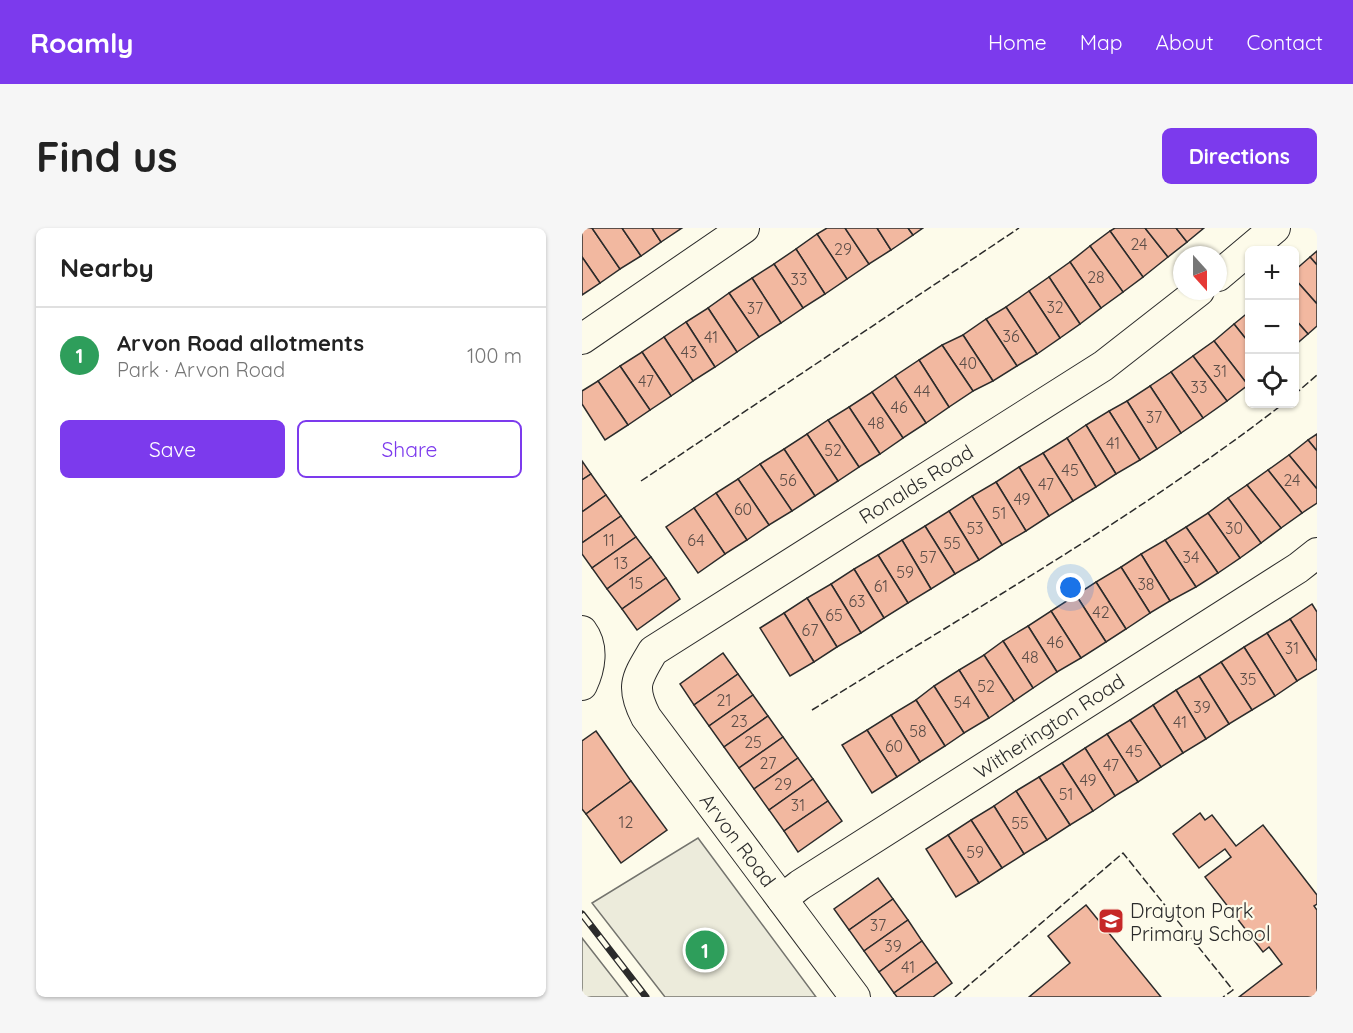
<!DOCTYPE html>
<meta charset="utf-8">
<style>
:root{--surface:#fff;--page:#f6f6f6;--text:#222;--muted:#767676;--line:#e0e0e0;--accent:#7c3aed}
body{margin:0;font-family:Quicksand,sans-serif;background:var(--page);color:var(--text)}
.controls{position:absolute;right:18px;top:18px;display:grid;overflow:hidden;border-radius:9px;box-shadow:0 2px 4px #0004}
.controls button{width:54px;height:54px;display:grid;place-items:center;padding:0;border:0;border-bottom:2px solid var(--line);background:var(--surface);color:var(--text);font:30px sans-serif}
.compass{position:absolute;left:591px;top:18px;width:54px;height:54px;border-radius:50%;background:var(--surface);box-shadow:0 2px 4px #0004;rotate:159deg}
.you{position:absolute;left:489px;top:360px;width:21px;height:21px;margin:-15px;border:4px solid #fff;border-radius:50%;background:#1a73e8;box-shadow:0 0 0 9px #1a73e833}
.badge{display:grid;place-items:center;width:39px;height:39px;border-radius:50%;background:var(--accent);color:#fff;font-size:20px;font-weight:700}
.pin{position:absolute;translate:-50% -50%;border:3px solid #fff;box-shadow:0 2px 6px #0006}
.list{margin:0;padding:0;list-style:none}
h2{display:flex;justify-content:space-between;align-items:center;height:78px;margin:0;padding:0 24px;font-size:26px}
h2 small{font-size:20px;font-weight:400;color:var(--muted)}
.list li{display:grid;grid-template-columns:39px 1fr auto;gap:18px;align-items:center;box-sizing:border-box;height:96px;padding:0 24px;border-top:2px solid var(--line)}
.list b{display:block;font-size:22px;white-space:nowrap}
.list p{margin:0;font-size:20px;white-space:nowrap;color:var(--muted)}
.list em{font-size:20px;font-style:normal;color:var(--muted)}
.actions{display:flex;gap:12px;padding:18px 24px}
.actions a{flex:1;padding:14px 0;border:2px solid var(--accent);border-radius:9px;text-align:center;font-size:21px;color:var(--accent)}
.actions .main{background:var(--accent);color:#fff}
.icon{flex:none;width:33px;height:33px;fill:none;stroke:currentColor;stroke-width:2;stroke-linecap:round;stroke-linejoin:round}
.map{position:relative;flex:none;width:735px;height:769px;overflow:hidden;border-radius:9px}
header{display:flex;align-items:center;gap:36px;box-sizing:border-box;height:84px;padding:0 30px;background:var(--accent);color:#fff}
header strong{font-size:28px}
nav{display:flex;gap:33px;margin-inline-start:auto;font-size:21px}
.intro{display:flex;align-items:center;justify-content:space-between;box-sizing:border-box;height:144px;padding:0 36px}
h1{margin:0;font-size:42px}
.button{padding:15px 27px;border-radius:9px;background:var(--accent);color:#fff;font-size:21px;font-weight:700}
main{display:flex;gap:36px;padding:0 36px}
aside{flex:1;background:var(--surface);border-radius:9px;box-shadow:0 2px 4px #0004}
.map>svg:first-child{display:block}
.green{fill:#ecebdb;stroke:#74746e;stroke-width:1.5}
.building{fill:#f2b8a0;stroke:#2b2b2b;stroke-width:1.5}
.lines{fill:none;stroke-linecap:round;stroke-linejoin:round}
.minor-casing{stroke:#2b2b2b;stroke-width:32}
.minor{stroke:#fdfbea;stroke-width:30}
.rail-casing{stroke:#2b2b2b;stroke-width:7}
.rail{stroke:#fdfbea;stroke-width:4.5;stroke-dasharray:14;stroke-linecap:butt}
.fence{stroke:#2b2b2b;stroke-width:1.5;stroke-dasharray:8 3;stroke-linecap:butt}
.labels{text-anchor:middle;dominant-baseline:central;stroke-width:4.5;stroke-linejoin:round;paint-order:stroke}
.number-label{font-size:16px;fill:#5d4e48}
.street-label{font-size:20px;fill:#2b2b2b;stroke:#fdfbea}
.poi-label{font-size:20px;fill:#2b2b2b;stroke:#fdfbea;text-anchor:start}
</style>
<header>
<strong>Roamly</strong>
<nav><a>Home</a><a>Map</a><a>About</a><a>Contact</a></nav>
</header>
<div class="intro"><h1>Find us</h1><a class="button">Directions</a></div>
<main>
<aside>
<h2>Nearby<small></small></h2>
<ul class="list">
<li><span class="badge" style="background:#2e9e5b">1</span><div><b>Arvon Road allotments</b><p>Park · Arvon Road</p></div><em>100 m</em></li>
</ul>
<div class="actions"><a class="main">Save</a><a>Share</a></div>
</aside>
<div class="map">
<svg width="735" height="769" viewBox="0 0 735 769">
<rect width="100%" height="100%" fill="#fdfbea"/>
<g class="green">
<path d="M116 610 234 769H83L10 675Z"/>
<path d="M0 710 46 769H0Z"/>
</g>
<g class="building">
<path d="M0 0H10L38 41 18 55 0 29Z"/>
<path d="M10 0H40L59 28 38 41Z"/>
<path d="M40 0H70L79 14 59 28Z"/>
<path d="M70 0H100L79 14Z"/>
<path d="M245 0H263L287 36 265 51 235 6Z"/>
<path d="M263 0H295L309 22 287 36Z"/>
<path d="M295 0H326L331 7 309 22Z"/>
<path d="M326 0H341L331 7Z"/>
<path d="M533 0H563L586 29 561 49 528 3Z"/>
<path d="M563 0H594L605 14 586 29Z"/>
<path d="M594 0H622L605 14Z"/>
<path d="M528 3 561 49 541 64 508 18Z"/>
<path d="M235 6 265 51 243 66 214 21Z"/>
<path d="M508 18 541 64 519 80 488 34Z"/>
<path d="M214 21 243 66 221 80 192 36Z"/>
<path d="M735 23V37L728 29Z"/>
<path d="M0 29 18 55 0 67Z"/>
<path d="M728 29 735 37V76L712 50V43Z"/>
<path d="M488 34 519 80 498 96 467 49Z"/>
<path d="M192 36 221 80 199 95 170 50Z"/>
<path d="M467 49 498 96 478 110 447 63Z"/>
<path d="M170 50 199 95 177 109 147 65Z"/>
<path d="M712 50 735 76V98L726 106 712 90Z"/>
<path d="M447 63 478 110 455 126 424 79Z"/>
<path d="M147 65 177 109 155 124 126 80Z"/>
<path d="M424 79 455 126 435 138 404 91Z"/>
<path d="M126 80 155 124 133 139 104 94Z"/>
<path d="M668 83V116L652 96Z"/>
<path d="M712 90 726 106 712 118Z"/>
<path d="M404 91 435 138 411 153 381 107Z"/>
<path d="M104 94 133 139 111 153 82 109Z"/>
<path d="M652 96 668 116 666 157 632 113Z"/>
<path d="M381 107 411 153 391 163 360 117Z"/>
<path d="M82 109 111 153 89 168 60 124Z"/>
<path d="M632 113 666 157 645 173 611 128Z"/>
<path d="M360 117 391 163 367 179 337 132Z"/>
<path d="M60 124 89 168 68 182 38 138Z"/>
<path d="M611 128 645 173 621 190 589 144Z"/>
<path d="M337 132 367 179 344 195 313 148Z"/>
<path d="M38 138 68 182 46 197 16 153Z"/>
<path d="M589 144 621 190 599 205 568 158Z"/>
<path d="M313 148 344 195 321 210 290 164Z"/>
<path d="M16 153 46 197 23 212 0 176V163Z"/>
<path d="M568 158 599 205 575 221 545 173Z"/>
<path d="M290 164 321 210 298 226 267 179Z"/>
<path d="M545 173 575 221 558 232 527 183Z"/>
<path d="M267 179 298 226 277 239 246 192Z"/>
<path d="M527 183 558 232 534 246 504 197Z"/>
<path d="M246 192 277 239 256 253 225 206Z"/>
<path d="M504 197 534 246 514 259 485 210Z"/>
<path d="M225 206 256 253 233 268 202 221Z"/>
<path d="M735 206V223L726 212Z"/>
<path d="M485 210 514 259 491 273 461 225Z"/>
<path d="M726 212 735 223V261L707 227Z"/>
<path d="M202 221 233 268 210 283 178 236Z"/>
<path d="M461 225 491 273 467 288 437 239Z"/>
<path d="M707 227 735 261V275L720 285 686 242Z"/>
<path d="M0 233 9 246 0 252Z"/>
<path d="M178 236 210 283 187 297 156 251Z"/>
<path d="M437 239 467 288 444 303 414 254Z"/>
<path d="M686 242 720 285 699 300 665 257Z"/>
<path d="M9 246 24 267 0 284V252Z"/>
<path d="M156 251 187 297 165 312 134 265Z"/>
<path d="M414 254 444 303 420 317 390 268Z"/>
<path d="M665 257 699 300 679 315 646 270Z"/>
<path d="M134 265 165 312 143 326 112 280Z"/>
<path d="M24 267 39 288 0 315V284Z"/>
<path d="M390 268 420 317 397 332 367 283Z"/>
<path d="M646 270 679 315 658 330 626 285Z"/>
<path d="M112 280 143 326 116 345 84 299Z"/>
<path d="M367 283 397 332 373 346 343 298Z"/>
<path d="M626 285 658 330 636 345 604 299Z"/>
<path d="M39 288 54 309 10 340 0 326V315Z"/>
<path d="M343 298 373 346 349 361 320 312Z"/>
<path d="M604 299 636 345 614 359 583 312Z"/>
<path d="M54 309 69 329 25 361 10 340Z"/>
<path d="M320 312 349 361 326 375 296 327Z"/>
<path d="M583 312 614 359 588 373 559 326Z"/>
<path d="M559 326 588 373 568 385 539 339Z"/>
<path d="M296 327 326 375 302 390 272 341Z"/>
<path d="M69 329 84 350 40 381 25 361Z"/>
<path d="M539 339 568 385 544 401 514 354Z"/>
<path d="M272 341 302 390 279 405 249 356Z"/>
<path d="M84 350 98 371 55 402 40 381Z"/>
<path d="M514 354 544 401 524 414 494 367Z"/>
<path d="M249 356 279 405 255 419 225 370Z"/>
<path d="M494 367 524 414 499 430 469 383Z"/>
<path d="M225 370 255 419 232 434 202 385Z"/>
<path d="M730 376 735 384V434L708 391Z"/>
<path d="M469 383 499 430 475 444 446 398Z"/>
<path d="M202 385 232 434 208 448 178 400Z"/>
<path d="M708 391 735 434V441L715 453 685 405Z"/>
<path d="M446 398 475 444 451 460 421 413Z"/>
<path d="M685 405 715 453 693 468 662 419Z"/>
<path d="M421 413 451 460 432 473 402 427Z"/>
<path d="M662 419 693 468 670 482 639 434Z"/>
<path d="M141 425 156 446 112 477 98 456Z"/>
<path d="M402 427 432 473 407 490 377 442Z"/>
<path d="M639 434 670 482 647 496 617 448Z"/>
<path d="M377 442 407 490 382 505 352 458Z"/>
<path d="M156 446 171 467 127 498 112 477Z"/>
<path d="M617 448 647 496 624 511 594 462Z"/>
<path d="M352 458 382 505 363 518 334 472Z"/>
<path d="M594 462 624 511 601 525 571 477Z"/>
<path d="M171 467 186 488 142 519 127 498Z"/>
<path d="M334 472 363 518 338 534 309 487Z"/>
<path d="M571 477 601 525 579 539 548 492Z"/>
<path d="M309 487 338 534 315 549 285 502Z"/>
<path d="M186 488 201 509 157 540 142 519Z"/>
<path d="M548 492 579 539 556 554 525 506Z"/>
<path d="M285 502 315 549 290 565 260 517Z"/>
<path d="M14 503 49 553 4 586 0 581V513Z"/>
<path d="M525 506 556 554 533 568 503 520Z"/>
<path d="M201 509 216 530 172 561 157 540Z"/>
<path d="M503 520 533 568 511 583 480 535Z"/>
<path d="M216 530 231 551 187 582 172 561Z"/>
<path d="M480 535 511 583 488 597 457 549Z"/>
<path d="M457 549 488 597 465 612 434 563Z"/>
<path d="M231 551 246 573 202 603 187 582Z"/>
<path d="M49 553 85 602 39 635 4 586Z"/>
<path d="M434 563 465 612 442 626 412 578Z"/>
<path d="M246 573 260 593 216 624 202 603Z"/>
<path d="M412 578 442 626 420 640 389 592Z"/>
<path d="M618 585 623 592 630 587 654 618 681 597 735 667V676L732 678 735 682V769H657L700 736 687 719 681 724 623 649 649 629 643 621 617 640 591 606Z"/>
<path d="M389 592 420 640 397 655 366 607Z"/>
<path d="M366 607 397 655 374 669 344 621Z"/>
<path d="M296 650 311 671 267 702 252 681Z"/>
<path d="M311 671 326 692 282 723 267 702Z"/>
<path d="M504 677 579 769H447L488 735 466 708Z"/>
<path d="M326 692 340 713 297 744 282 723Z"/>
<path d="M340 713 355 734 312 765 297 744Z"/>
<path d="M355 734 370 755 351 769H315L312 765Z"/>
</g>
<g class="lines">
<g class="minor-casing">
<g id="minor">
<path d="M636 48 693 0"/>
<path d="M0 111 162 0"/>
<path d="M0 403C12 419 8 440 0 457"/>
<path d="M200 671 218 657 716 340 735 325"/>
<path d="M273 769 64 489C48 458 55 450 71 423L521 138 617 63"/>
</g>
</g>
<use href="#minor" class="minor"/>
<g class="rail-casing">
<path id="rail" d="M0 686 64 769"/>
</g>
<use href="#rail" class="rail"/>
<g class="fence">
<path d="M712 167 735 147"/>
<path d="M59 253 437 0"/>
<path d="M230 482C389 383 553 290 701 176"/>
<path d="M373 769 541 625 651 762 641 769"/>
</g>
</g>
<defs>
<g id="school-square" transform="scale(1.35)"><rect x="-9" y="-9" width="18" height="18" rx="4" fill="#c62828" stroke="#fdfbea"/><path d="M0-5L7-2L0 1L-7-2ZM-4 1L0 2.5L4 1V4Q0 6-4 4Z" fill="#fff"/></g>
</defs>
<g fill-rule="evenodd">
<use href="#school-square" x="529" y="693"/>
</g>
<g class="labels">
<g class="number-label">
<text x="557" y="16">24</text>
<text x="261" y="21">29</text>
<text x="514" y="49">28</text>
<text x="217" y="51">33</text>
<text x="473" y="79">32</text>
<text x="173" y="80">37</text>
<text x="429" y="108">36</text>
<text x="129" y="109">41</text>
<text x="107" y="124">43</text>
<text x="386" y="135">40</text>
<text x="638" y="143">31</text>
<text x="64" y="153">47</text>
<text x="617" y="159">33</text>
<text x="340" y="163">44</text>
<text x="317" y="179">46</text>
<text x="572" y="189">37</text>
<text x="294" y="195">48</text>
<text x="531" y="215">41</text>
<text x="251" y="222">52</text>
<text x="488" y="242">45</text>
<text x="206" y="252">56</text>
<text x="710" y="252">24</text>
<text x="464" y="256">47</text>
<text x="440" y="271">49</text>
<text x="161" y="281">60</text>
<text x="417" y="285">51</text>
<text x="393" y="300">53</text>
<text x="652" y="300">30</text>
<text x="27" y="312">11</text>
<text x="114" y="312">64</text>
<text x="370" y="315">55</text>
<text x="346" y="329">57</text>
<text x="609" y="329">34</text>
<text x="39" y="335">13</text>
<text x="323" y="344">59</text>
<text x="54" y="355">15</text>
<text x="564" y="356">38</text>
<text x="299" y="358">61</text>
<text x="275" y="373">63</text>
<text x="519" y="384">42</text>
<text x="252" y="387">65</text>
<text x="228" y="402">67</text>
<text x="473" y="414">46</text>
<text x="710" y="420">31</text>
<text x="448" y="429">48</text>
<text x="666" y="451">35</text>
<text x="404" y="458">52</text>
<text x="142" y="472">21</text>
<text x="380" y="474">54</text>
<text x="620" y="479">39</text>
<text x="157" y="493">23</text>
<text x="598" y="494">41</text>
<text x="336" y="503">58</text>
<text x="171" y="514">25</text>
<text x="312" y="518">60</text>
<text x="552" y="523">45</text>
<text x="186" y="535">27</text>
<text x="529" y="537">47</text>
<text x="506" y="552">49</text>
<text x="201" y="556">29</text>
<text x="484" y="566">51</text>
<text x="216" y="577">31</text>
<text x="44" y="594">12</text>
<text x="438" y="595">55</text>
<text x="393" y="624">59</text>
<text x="296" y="697">37</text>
<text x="311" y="718">39</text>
<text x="326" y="739">41</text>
</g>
<g class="street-label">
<text transform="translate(334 256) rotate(-32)">Ronalds Road</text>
<text transform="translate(467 498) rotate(-33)">Witherington Road</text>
<text transform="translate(156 612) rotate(53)">Arvon Road</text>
</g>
<g class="poi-label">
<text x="548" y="682">Drayton Park<tspan x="548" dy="23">Primary School</tspan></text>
</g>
</g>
</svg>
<div class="controls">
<button>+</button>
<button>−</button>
<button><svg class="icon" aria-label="locate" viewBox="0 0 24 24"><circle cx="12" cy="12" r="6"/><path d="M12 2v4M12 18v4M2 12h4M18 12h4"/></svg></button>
</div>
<svg class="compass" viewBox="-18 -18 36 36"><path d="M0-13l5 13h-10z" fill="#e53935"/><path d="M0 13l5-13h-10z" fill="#767676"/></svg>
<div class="you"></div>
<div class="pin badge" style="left:123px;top:722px;background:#2e9e5b">1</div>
</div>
</main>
